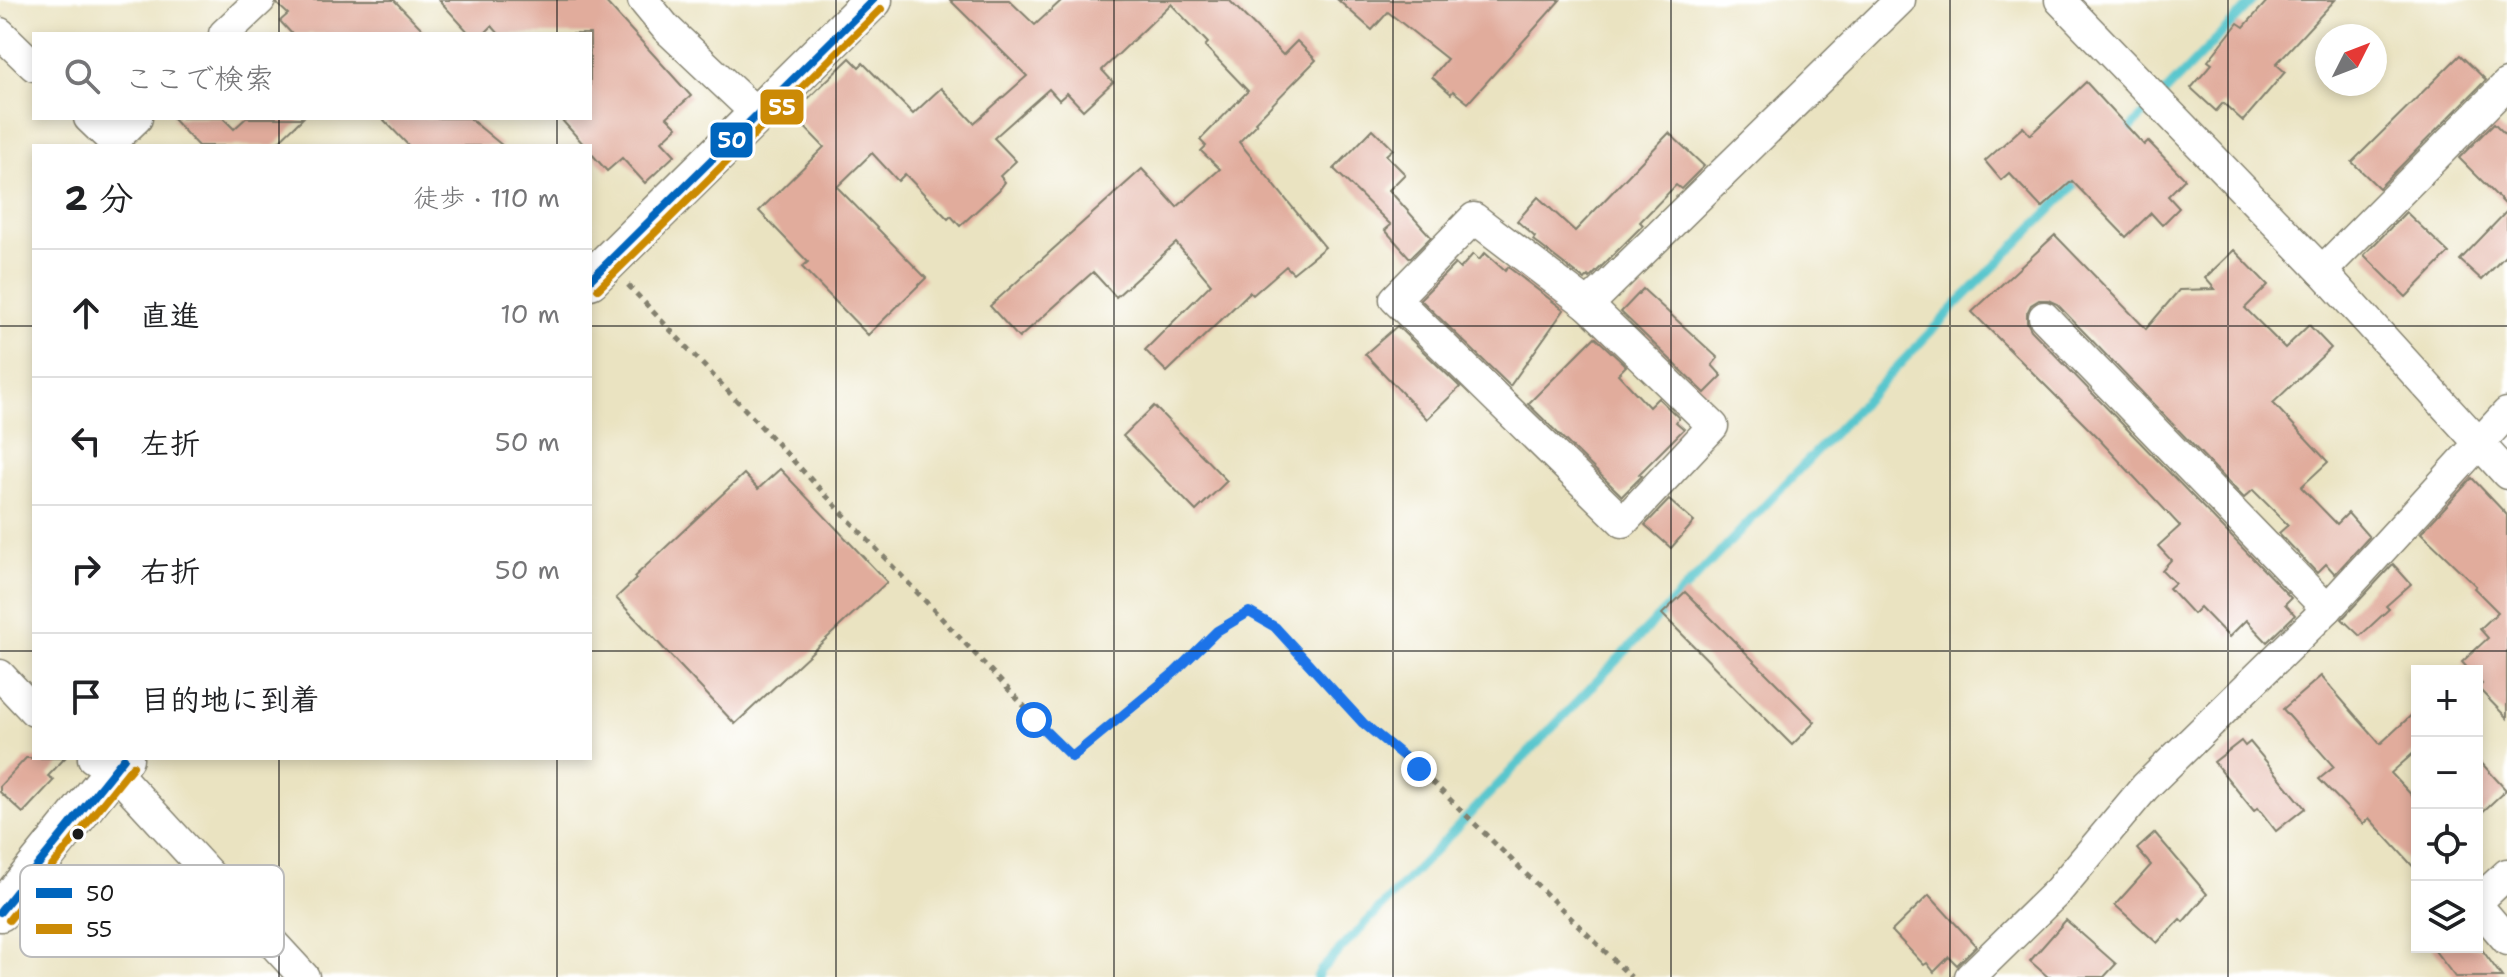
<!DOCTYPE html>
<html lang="ja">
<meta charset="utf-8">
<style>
:root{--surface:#fff;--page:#f6f6f6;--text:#202124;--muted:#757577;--line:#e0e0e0}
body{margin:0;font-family:"Shantell Sans","Klee One",sans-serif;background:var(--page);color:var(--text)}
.controls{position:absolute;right:24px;bottom:24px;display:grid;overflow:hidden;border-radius:0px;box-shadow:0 4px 12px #0003}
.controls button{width:72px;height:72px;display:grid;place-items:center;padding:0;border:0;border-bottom:2px solid var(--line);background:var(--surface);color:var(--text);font:40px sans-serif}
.compass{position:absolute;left:2315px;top:24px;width:72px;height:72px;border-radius:50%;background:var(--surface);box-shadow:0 4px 12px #0003;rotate:48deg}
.stop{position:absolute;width:24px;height:24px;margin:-18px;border:6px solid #1a73e8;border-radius:50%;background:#fff}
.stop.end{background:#1a73e8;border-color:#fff;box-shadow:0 2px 8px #0008}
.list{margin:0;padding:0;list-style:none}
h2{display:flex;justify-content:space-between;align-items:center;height:104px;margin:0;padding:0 32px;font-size:34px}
h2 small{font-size:26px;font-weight:400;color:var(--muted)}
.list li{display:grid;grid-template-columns:52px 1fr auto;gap:24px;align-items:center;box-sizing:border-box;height:128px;padding:0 32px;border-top:2px solid var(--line)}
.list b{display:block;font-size:30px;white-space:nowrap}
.list em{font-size:26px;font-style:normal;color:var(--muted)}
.icon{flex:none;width:44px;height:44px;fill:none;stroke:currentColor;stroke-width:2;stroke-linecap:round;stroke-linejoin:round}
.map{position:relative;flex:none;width:2507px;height:977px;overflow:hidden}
.search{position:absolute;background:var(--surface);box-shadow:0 4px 12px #0003;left:32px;top:32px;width:560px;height:88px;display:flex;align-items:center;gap:20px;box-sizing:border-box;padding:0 28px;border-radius:0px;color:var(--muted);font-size:30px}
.panel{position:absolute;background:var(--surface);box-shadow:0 4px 12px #0003;left:32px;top:144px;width:560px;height:616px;border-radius:0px}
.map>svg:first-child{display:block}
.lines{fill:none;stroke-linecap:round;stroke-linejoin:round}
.stream{stroke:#58c6cd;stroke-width:9}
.building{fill:#e1ac9c}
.minor-casing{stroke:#83806e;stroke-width:33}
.major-casing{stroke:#83806e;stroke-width:41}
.path{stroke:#83806e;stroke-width:5;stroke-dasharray:6 6;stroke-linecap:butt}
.minor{stroke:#fff;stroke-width:30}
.major{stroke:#fff;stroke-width:38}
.bus-1-casing{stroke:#fff;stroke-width:14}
.bus-2-casing{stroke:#fff;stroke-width:14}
.bus-1{stroke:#0065bd;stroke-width:8}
.bus-2{stroke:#cb8a06;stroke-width:8}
.route{stroke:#1a73e8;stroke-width:10}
.grid{fill:none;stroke:#1c1c1c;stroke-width:2;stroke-opacity:0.55}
.bus-dot{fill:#1c1c1c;stroke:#fff;stroke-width:3}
.key{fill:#fff;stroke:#bbb;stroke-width:2}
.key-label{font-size:22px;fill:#1c1c1c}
.line-badge{stroke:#fff;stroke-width:3}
.badge-label{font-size:22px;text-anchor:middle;font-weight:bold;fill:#fff}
</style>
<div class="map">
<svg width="2507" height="977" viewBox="0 0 2507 977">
<rect width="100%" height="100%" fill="#fff"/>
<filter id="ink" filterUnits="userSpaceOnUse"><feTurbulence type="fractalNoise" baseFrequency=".0125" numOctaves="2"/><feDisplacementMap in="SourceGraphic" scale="16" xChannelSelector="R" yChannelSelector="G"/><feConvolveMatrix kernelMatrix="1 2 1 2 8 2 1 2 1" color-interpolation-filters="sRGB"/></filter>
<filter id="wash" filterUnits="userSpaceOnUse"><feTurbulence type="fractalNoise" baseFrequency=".006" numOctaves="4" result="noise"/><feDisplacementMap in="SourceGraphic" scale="32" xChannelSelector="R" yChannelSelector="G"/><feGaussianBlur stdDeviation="1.8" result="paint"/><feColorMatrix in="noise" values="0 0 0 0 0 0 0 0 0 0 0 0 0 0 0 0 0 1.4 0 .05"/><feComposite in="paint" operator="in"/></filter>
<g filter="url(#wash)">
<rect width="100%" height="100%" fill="#eae3c1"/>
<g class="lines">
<g class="stream">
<path d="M2123 136 2254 0"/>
<path d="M1317 977 1320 971 1961 300 2082 178"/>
</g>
</g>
<g id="blocks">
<g class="building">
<path d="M278 0H394L427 34H292L280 21 288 14 277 4Z"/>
<path d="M439 0H604L691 96 667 117 677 127 662 141 675 155 645 183 622 158 607 171 590 152V146H585L560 118H590V34H499L492 26 484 34H470Z"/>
<path d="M950 0H1009L1035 25 1062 0H1229L1283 55 1297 41 1316 60 1255 122 1257 124 1239 142 1325 247 1293 273 1286 266 1253 295 1250 292 1167 372 1145 350 1211 284 1176 243 1116 297 1093 272 1019 338 990 306 1142 169 1177 207 1220 169 1201 151 1206 146 1200 140 1248 91 1205 46 1208 43 1171 4 1102 70 1113 82 1083 110 1067 93 1059 100 1049 89 994 138 1016 161 1000 176 1005 182 999 190 960 226 951 216 948 219 905 174 898 181 872 153 837 187 926 278 868 335 802 267 808 262 759 211 824 147 792 114 850 58 859 67 863 63 913 114 941 88 974 123 1027 76Z"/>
<path d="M1338 0H1560L1468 103 1453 91 1451 94 1432 77 1447 59 1388 12 1372 30Z"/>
<path d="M2268 0H2335L2276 64 2285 72 2243 121 2223 103 2216 111 2191 88 2212 64 2208 61 2238 23 2244 27Z"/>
<path d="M2460 55 2486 80 2379 188 2352 162Z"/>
<path d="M2086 82 2144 145 2148 141 2185 179 2168 196 2179 208 2162 225 2151 213 2126 237 2072 181 2042 208 2009 173 2001 180 1985 161 2023 127 2030 135Z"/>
<path d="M172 118H223L234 129 246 118H303L274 146H198Z"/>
<path d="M382 118H469L503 146H409Z"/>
<path d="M2494 123 2507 136V206L2459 158Z"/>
<path d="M1373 129 1393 149 1386 155 1405 174 1389 190 1431 237 1410 258 1385 230 1391 225 1334 169Z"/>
<path d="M1669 133 1704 166 1681 189 1676 185 1640 222 1643 225 1590 278 1588 276 1585 280 1533 240 1535 237 1517 221 1538 197 1575 231Z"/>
<path d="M2507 211V254L2482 280 2460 260Z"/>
<path d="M2406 212 2449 253 2406 297 2364 255Z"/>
<path d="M2055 235 2146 329 2179 290 2215 289 2205 278 2234 250 2268 285 2245 308 2285 348 2309 325 2331 348 2273 403 2328 462 2301 487 2337 524 2348 513 2369 537 2335 574 2326 564 2317 573 2279 533 2288 525 2253 490 2244 498 2057 304 2048 300H2039L2031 305 2027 313V322L2031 330 2291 598 2285 604 2295 615 2267 642 2246 620 2229 637 2200 607 2193 614 2169 588 2175 583 2162 570 2171 560 2158 546 2180 526 2096 436 1972 312Z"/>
<path d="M1485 253 1505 271 1508 267 1564 310 1510 386 1420 299 1455 264 1460 269 1473 254 1479 260Z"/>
<path d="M1643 289 1718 358 1712 365 1722 376 1705 393 1621 312Z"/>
<path d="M1397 326 1460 387 1427 419 1365 354Z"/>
<path d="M1595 337 1626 366 1618 374 1649 407 1658 398 1679 418 1676 422 1684 429 1639 474 1642 476 1622 496 1528 404Z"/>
<path d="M1154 406 1227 481 1196 511 1123 436Z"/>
<path d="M780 469 887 582 735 724 616 598 636 579 634 577 744 474 758 489Z"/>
<path d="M2472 478 2507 515V718L2478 688 2482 684 2477 678V671H2470L2462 662 2488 638 2480 629 2498 612 2474 588 2476 586 2421 533Z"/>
<path d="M1669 500 1694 522 1671 548 1645 525Z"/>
<path d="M2393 564 2411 584 2386 606 2389 609 2360 636 2342 619Z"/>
<path d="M1685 592 1815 722 1792 745 1662 614Z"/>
<path d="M2321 676 2380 744 2417 710V750L2391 773 2417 801V871L2369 818 2363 824 2319 779 2334 767 2283 709Z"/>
<path d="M2241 741 2245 746 2250 742 2305 808 2276 831 2258 808 2254 811 2214 762Z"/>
<path d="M26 758H65L48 776 54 780 23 813 0 792V786Z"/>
<path d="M2477 758 2506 790 2477 817Z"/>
<path d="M2155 833 2207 894 2183 922 2180 919 2157 943 2115 905 2151 865 2137 849Z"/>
<path d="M1929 895 1976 946 1957 965 1949 957 1934 972 1927 963 1924 965 1892 931Z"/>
<path d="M2066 920 2116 964 2104 977H2048L2030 961Z"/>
<path d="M2432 947H2480L2502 977H2455Z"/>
</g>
</g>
</g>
<g filter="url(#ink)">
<use href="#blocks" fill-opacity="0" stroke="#83806e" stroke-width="2"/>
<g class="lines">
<g class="minor-casing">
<g id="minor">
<path d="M643 0 666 28 757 114"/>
<path d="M2060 0 2322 271 2507 474"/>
<path d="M0 33 34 66"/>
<path d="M224 34 260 0"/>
<path d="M89 118 113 141 137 118"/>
<path d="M1474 218 1588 305 1713 426 1623 522 1395 299Z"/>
<path d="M2322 271 2507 84"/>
<path d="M1588 305 1900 0"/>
<path d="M2044 317 2327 609"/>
<path d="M0 675 34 711"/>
<path d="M93 758 114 771 304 977"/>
<path d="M2477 902 2507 874"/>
<path d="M2477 905 2507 940"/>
<path d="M1970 977 2058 891 2145 787 2327 609 2507 413"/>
</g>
</g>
<g class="major-casing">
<g id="major">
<path d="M590 280 873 0"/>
<path d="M0 912 124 758"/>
</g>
</g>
<path class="path" d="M628 285 1072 757 1175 672 1217 631 1249 612 1275 627 1363 723 1419 769 1631 977"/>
<use href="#minor" class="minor"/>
<use href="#major" class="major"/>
<g class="bus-1-casing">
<g id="bus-1">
<path d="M590 280 873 0"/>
<path d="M0 912 124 758"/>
</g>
</g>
<g class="bus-2-casing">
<g id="bus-2">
<path d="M598 289 881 9"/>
<path d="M9 920 133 766"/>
</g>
</g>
<use href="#bus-1" class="bus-1"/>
<use href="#bus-2" class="bus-2"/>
</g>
</g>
<g class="lines" filter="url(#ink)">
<path class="route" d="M1034 720 1072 757 1175 672 1217 631 1249 612 1275 627 1363 723 1419 769"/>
</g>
<path class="grid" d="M279 0V34M557 0V34M836 0V977M1114 0V977M1393 0V977M1671 0V977M1950 0V977M2228 0V977M279 118V146M557 118V146M0 326H34M590 326H2507M0 651H34M590 651H2507M279 758V977M557 758V977"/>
<circle class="bus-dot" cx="78" cy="834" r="7"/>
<rect x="20" y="865" width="264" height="92" rx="12" class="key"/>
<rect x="36" y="888" width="36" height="10" fill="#0065bd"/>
<rect x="36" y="924" width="36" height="10" fill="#cb8a06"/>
<g class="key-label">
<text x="86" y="901">50</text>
<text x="86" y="937">55</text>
</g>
<g class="line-badge">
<rect x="759" y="88" width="46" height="38" rx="8" fill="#cb8a06"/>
<rect x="709" y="121" width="45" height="38" rx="8" fill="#0065bd"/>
</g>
<g class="badge-label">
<text x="782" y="115">55</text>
<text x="732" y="148">50</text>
</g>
</svg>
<div class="controls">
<button>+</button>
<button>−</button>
<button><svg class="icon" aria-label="locate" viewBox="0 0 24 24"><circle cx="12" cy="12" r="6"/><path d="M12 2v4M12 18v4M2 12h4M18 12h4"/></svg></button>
<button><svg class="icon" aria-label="layers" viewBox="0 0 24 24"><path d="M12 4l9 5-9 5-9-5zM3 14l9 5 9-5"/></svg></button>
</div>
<svg class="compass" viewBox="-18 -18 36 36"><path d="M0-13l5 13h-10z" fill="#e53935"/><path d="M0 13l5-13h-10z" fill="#757577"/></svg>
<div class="stop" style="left:1034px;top:720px"></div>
<div class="stop end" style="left:1419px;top:769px"></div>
<div class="search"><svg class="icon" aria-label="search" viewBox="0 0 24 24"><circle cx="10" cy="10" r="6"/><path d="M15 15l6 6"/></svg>ここで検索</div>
<section class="panel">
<h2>2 分<small>徒歩 · 110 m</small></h2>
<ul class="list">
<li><svg class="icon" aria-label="ahead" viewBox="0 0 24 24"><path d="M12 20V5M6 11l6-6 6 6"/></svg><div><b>直進</b></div><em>10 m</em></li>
<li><svg class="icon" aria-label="left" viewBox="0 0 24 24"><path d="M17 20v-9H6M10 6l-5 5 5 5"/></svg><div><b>左折</b></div><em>50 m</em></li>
<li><svg class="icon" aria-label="right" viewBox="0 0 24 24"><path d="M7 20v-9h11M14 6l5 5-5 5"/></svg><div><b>右折</b></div><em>50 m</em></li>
<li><svg class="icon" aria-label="arrive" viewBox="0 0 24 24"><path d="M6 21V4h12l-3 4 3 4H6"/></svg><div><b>目的地に到着</b></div></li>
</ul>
</section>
</div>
